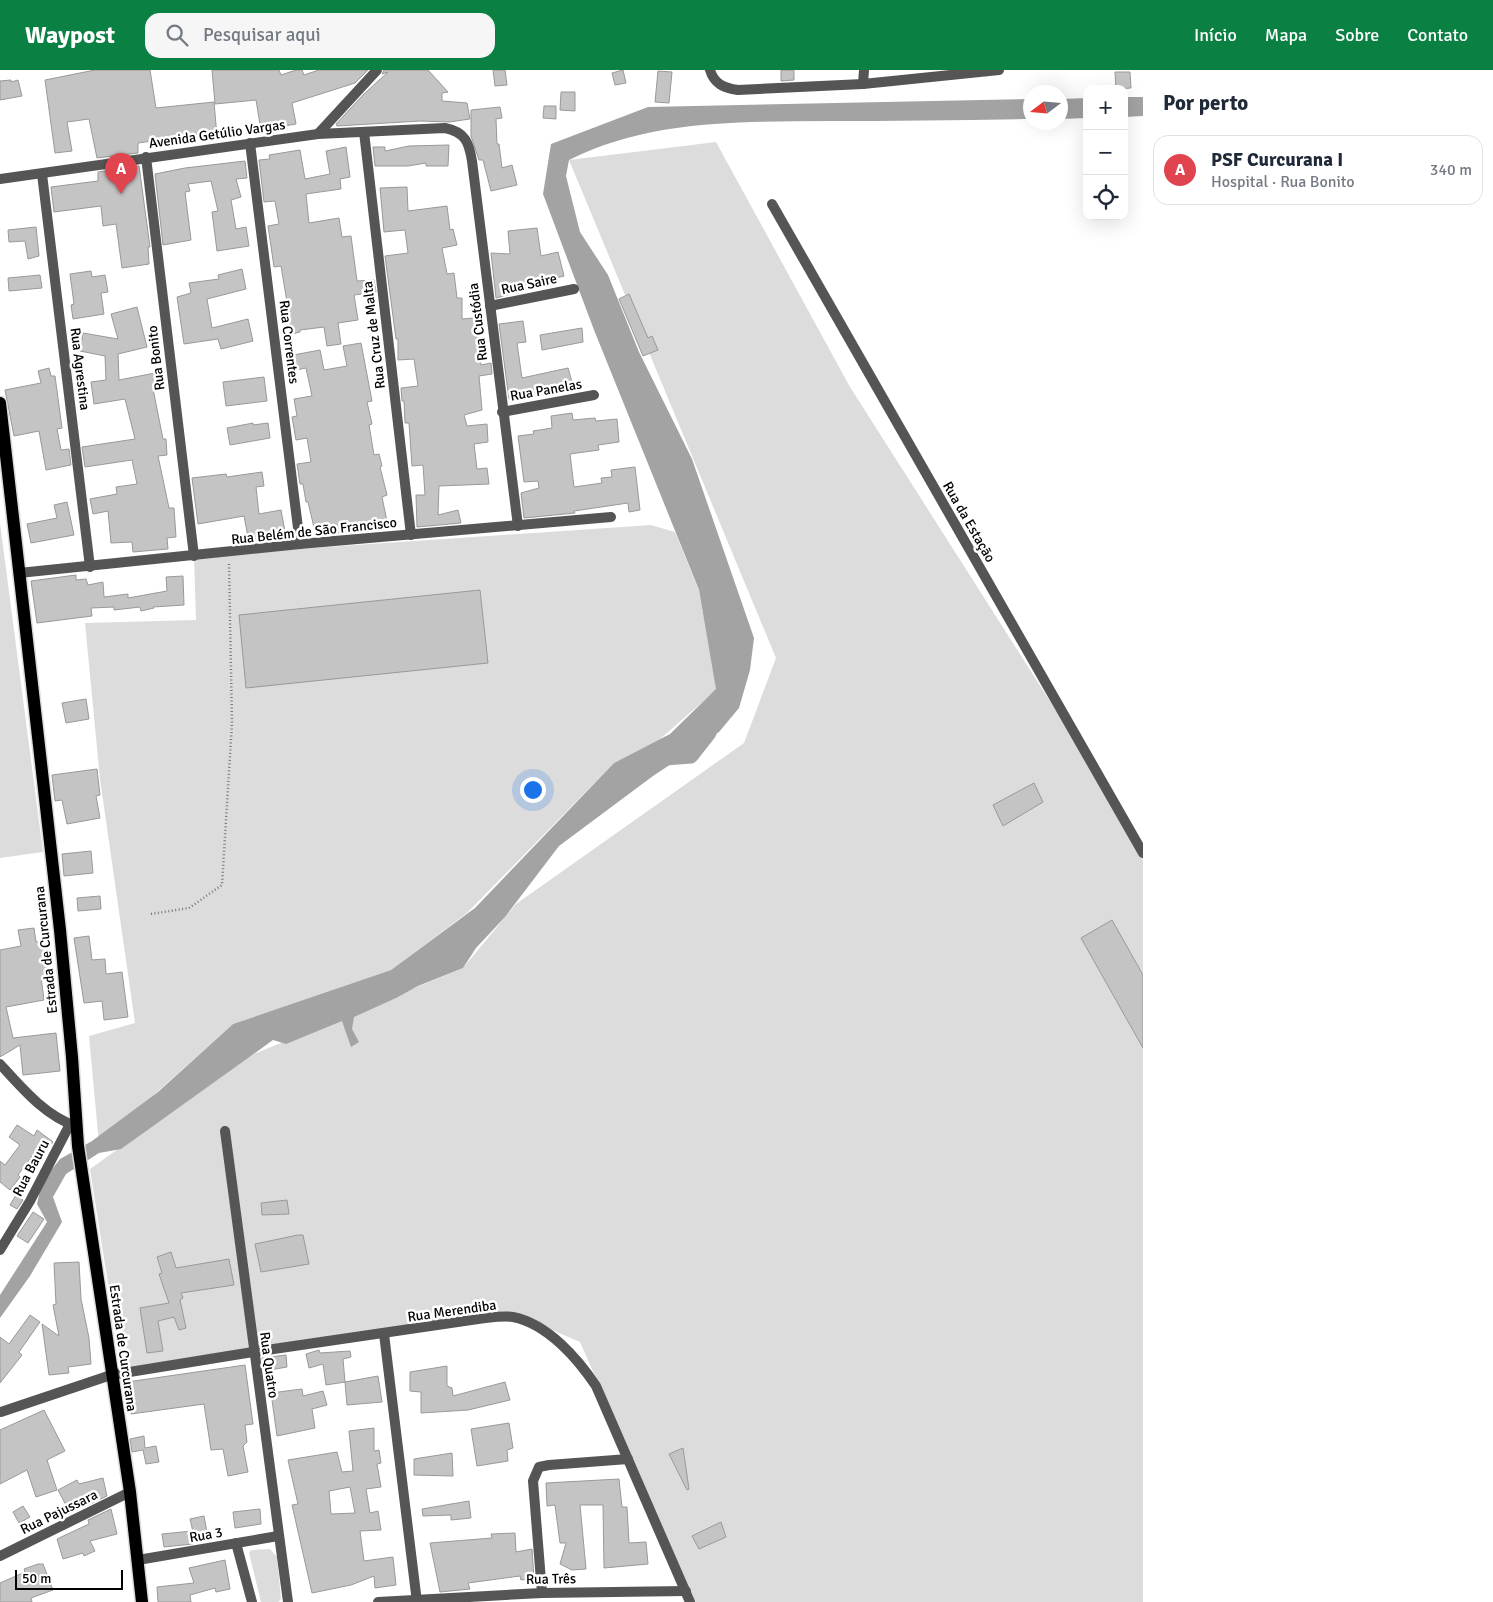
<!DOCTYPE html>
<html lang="pt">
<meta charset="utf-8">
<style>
:root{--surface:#fff;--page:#f6f6f7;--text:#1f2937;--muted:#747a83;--line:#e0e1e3;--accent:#0b8043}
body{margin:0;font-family:Signika,sans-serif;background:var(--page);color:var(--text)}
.controls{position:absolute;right:15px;top:15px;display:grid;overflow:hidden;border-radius:10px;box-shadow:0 5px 20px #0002}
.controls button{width:45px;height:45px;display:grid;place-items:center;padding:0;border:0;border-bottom:1px solid var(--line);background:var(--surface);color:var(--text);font:25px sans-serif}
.compass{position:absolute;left:1023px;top:15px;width:45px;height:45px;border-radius:50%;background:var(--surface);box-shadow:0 5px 20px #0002;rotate:254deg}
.scale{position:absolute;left:15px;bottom:12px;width:108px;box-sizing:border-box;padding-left:5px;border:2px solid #000;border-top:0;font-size:14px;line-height:18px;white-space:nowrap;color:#000;-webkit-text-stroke:4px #fff;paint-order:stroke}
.you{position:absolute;left:532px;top:719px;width:18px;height:18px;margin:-12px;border:4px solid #fff;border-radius:50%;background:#1a73e8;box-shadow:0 0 0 8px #1a73e833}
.badge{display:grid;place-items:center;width:32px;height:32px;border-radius:50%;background:var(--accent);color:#fff;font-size:16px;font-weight:700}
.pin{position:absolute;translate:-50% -41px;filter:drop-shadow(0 1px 2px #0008)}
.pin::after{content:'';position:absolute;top:26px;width:18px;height:15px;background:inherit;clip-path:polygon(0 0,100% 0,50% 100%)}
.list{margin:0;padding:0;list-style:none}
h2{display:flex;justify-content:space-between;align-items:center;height:65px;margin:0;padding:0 20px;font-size:21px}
h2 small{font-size:16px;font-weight:400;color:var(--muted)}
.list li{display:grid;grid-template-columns:32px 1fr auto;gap:15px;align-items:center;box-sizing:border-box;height:70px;margin:0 10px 10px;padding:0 10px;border:1px solid var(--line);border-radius:15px}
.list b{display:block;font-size:19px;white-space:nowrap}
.list p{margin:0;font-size:16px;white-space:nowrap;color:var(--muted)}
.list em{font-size:16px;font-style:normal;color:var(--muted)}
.icon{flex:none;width:28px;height:28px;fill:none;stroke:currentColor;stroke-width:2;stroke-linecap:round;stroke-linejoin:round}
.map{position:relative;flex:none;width:1143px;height:1532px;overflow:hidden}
header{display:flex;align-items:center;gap:30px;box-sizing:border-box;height:70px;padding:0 25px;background:var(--accent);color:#fff}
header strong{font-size:24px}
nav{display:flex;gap:28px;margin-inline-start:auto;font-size:18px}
.search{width:350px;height:45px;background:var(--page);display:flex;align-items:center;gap:12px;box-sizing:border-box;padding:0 18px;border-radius:15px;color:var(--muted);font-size:19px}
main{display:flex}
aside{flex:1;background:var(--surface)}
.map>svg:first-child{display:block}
.green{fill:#dcdcdc}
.water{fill:#a3a3a3}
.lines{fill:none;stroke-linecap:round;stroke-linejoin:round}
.canal{stroke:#a3a3a3;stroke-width:15}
.building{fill:#c4c4c4;stroke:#999;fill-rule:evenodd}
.primary-casing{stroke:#dbdbdb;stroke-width:15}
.path{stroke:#777;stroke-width:2.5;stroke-dasharray:1 2.5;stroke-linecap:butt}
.minor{stroke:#555;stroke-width:10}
.primary{stroke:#000;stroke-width:12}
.labels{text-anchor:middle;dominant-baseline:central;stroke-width:5;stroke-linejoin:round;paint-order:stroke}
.street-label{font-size:14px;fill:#000;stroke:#fff}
</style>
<header>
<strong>Waypost</strong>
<div class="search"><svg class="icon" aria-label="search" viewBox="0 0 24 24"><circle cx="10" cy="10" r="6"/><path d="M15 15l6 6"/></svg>Pesquisar aqui</div>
<nav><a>Início</a><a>Mapa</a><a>Sobre</a><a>Contato</a></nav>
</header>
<main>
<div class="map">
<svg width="1143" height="1532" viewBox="0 0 1143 1532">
<rect width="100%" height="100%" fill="#fff"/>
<g class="green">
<path d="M716 72 850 317 1102 713 1143 789V1532H695L580 1272 510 1242 122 1303 90 1099 247 987 463 898 516 834 744 673 776 588 569 90Z"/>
<path d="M0 453 43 782 0 788Z"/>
<path d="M651 455 675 462 699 521 717 619 659 670 614 693 467 843 391 900 233 954 99 1074 89 966 135 953 100 709 85 553 196 550 194 486Z"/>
<path d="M270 1479 277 1487 281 1529 278 1532H261L249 1483 251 1480Z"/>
</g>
<g class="water">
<path d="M1124 27H1143V46L1124 47Z"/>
<path d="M1087 28V48L1061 49V29Z"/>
<path d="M1030 29V49C963 50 896 51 829 51 740 52 651 49 569 90L566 106 580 162 608 205 639 282 692 389 754 568 750 600 739 638 719 662 653 706 559 776 505 847 476 878 463 898 418 916 396 928 354 947 352 959 359 972 351 977 342 951 286 974 273 970 121 1079 99 1083 66 1104 53 1127 62 1152 30 1206 0 1248V1225L47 1152 37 1134 42 1112 60 1089 92 1071 158 1022 233 954 391 900 475 838 614 693 670 664 716 619 699 520 594 260 543 124 551 74 648 37Z"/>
</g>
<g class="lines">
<path class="canal" d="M665 688 691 686 709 663"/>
</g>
<g class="building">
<path d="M95 0H150L156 38 214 32 217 66 181 70 180 67 138 73V83L97 88 89 49 67 52 72 81 55 83 45 10Z"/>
<path d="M212 0H279L281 5 296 0H302L304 5 319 0H368L355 13 292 33 296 54 261 60 256 30 215 34Z"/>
<path d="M384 0H428L448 22 442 23V31L467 33 470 49 449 52 420 51 337 56 336 54 364 24 388 2 382 4Z"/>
<path d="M493 0H505L507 15 495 16Z"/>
<path d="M623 0 626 13 615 15 612 3Z"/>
<path d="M781 0H794V10L781 11Z"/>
<path d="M658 1 672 2 669 33 655 32Z"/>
<path d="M1115 2H1130L1131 18 1116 19Z"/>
<path d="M11 10V12L18 10 22 26 0 30V11Z"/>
<path d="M561 22H575V41L560 40Z"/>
<path d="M544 36H556V49L543 48Z"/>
<path d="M500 37 502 48 496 49 497 74H499L502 98 512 95 517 115 491 121 483 90H479L471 66V40Z"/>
<path d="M449 75 448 96H426V93L408 96H375L373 77H385V81L409 76Z"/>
<path d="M346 77 350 107 340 109 341 119 306 124 309 153 339 148 342 167 351 166 357 211 374 210 376 222 354 225 358 250 338 253 341 274 327 276 324 257 300 260V262L288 265 283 246 289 244 281 196 274 197 268 156 279 154 275 131 264 132 259 90 270 89 269 85 300 80 305 109 330 104 326 81Z"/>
<path d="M245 91 247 108 236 109 241 127 231 130 236 159 246 157 249 176 217 181 212 142 218 141 211 111 188 114 190 121 185 122 191 170 163 175 155 104 185 98Z"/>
<path d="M139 96 150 177H148L149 194 122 198 116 154 103 156 101 136 54 142 51 117 98 111V102Z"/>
<path d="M407 117 408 141 447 136 450 160 453 159 457 175 442 178 447 204 454 203 457 228H462V249L474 248 481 295 491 293 492 304 479 306 482 340 464 345 467 356 487 354 488 372 474 374 477 399 487 398 489 414 439 416 438 445 458 440 461 453 417 457 416 425H425L423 395 412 396 409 353H405L404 331H402L401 318 418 316 414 289 398 290V269H396L385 186 408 183 405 160 384 162 380 118Z"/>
<path d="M36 157 39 186 28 189 25 171 9 172 8 160Z"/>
<path d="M537 158 541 186 558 182 564 206 535 213 509 217 511 224 496 228 491 183 510 184 508 161Z"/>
<path d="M242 199 246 219 207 229 212 258 248 249 253 271 221 279 218 269 184 274 177 227 191 223 189 213 219 209 218 205Z"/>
<path d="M91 201 92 207 105 205 108 222 101 223 104 244 73 249 71 235 74 234 70 204Z"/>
<path d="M40 205 42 218 9 221 8 208Z"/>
<path d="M629 224 648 268 652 266 658 280 643 286 619 229Z"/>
<path d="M137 237 147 277 118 284 119 310 155 303 157 318 153 319 163 369H166L167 385 158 386 169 438H174L176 467 167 468 168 479 133 482 132 472 111 473 108 441 93 444 90 429 117 424 116 417 137 414 132 390 85 397 82 377 135 369 125 329 94 334 91 312 106 310 105 286 80 281 83 263 118 269 111 244Z"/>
<path d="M523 251 526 272 517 273 522 308 568 298 572 312 541 320 543 324 530 328 509 329 499 254Z"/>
<path d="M582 258 583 272 542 280 540 265Z"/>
<path d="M361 273 372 331 367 332 372 354 369 355 374 385 379 384 382 396 380 397 387 425 382 427 388 456 359 462 351 463V461L316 466 308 432H306L303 414H300L297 394 311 392 307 368 296 370 292 347 297 346 294 329 312 326 306 298 291 301 288 286 320 280 324 300 347 296 343 276Z"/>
<path d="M49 298 51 306H55L62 358 57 359 61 380 69 379 71 395 46 400 39 361 14 366 5 320 41 313 38 301Z"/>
<path d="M264 307 267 331 226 336 223 312Z"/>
<path d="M572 343 573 350 595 348 596 351 617 349 619 372 598 375 599 380 570 384 574 417 602 413 601 408 612 407 611 400 635 397 640 440 629 442 628 433 574 441 575 443 524 448 521 423 539 418 538 411 524 412 518 366 534 364 533 361 552 358 551 346Z"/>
<path d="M253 353V355L268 353 270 368 230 375 227 358Z"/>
<path d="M262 402 264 416 256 417 259 444 281 440 286 467 249 472 244 446 198 454 192 408 226 404 227 407Z"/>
<path d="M67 432 74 465 31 473 27 454 57 448 54 435Z"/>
<path d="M76 505V510L86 509 88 515 103 512 104 527 128 524V528L167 521 166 507 183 506 184 535 153 537 154 538 141 541 140 537 114 540V537L91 538 92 546 37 553 31 511Z"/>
<path d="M480 520 488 593 246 618 239 545Z"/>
<path d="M86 629 89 649 66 653 62 633Z"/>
<path d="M97 699 100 725 96 726 100 748 67 754 62 730 55 731 52 705Z"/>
<path d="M1034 713 1043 732 1003 756 993 735Z"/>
<path d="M91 781 93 803 64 806 62 784Z"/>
<path d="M100 826 101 839 78 841 77 828Z"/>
<path d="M1112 850 1143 905V978L1081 868Z"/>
<path d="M34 858 36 872 45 871 49 905 41 907 44 930 6 937 13 968 56 963 60 1001 23 1005 20 975 0 987V880L21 876 18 860Z"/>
<path d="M89 866 92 890 105 889 106 904 122 902 128 947 104 950 102 931 84 933 74 868Z"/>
<path d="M17 1055 34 1066 37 1060 53 1072 39 1091 32 1086 18 1105 20 1107 10 1120 0 1112V1091L5 1095 20 1075 9 1067Z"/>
<path d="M16 1125 23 1130 17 1139 10 1135Z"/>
<path d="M287 1130 289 1144 262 1145 261 1133Z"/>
<path d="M33 1142 44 1149 28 1173 17 1166Z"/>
<path d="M298 1165H303L309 1194 261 1202 255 1174Z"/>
<path d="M171 1182 176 1198 229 1189 234 1215 181 1223 183 1228 180 1230 186 1258 179 1260 174 1247 158 1251 163 1281 147 1283 140 1238 169 1233 159 1204 162 1203 157 1187Z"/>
<path d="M79 1192 81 1229 89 1268 91 1294 68 1297 69 1303 49 1305 42 1254 59 1266 53 1235 56 1234 54 1193Z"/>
<path d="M30 1245 40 1252 19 1282 22 1285 0 1313V1267L9 1274Z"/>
<path d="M319 1280 320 1283 350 1281 351 1287 343 1289 345 1312 326 1315 323 1294 309 1298 306 1284Z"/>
<path d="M286 1285 287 1297 264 1301 262 1288Z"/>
<path d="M245 1295 253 1354 245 1355 247 1372 243 1376 248 1402 228 1406 223 1379 211 1380 204 1334 131 1344 127 1312Z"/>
<path d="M447 1296V1316L452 1318 453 1326 505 1312 510 1330 468 1340 421 1343V1322L410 1321V1302Z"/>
<path d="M378 1306 382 1332 347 1335 345 1312Z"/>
<path d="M302 1319 303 1326 323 1321 327 1335 312 1339 315 1358 277 1366 271 1323Z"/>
<path d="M44 1340 65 1381 47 1390 57 1420 36 1427 27 1400 0 1414V1360Z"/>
<path d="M509 1353 513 1378 507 1380 508 1391 477 1396 471 1359Z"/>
<path d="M374 1358V1381L379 1380 381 1393 377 1394 381 1417 366 1419 370 1443 378 1441 381 1460 360 1461 364 1491 393 1487 396 1515 375 1518 374 1506 351 1515 312 1523 292 1435 298 1434 288 1390 337 1382 342 1402 353 1401 349 1361ZM350 1417 355 1443 331 1444 329 1421Z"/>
<path d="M144 1366 145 1378 156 1376 159 1392 146 1394 143 1380 132 1382 130 1369Z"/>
<path d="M683 1378 689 1419 687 1420 669 1384Z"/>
<path d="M452 1383 453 1406 414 1405V1389Z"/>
<path d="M103 1408 107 1426 88 1435 87 1429 68 1439 58 1420 77 1410 79 1414Z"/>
<path d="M619 1409 622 1437H627L629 1473 646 1472 648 1494 604 1498 603 1435H580L586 1499 572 1500 560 1494 566 1473H560L555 1435 547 1436 546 1413Z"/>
<path d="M469 1431 471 1448 451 1450V1445L423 1446 422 1439Z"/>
<path d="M23 1436 30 1447 19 1453 13 1442Z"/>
<path d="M111 1439 117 1464 90 1471 95 1481 84 1486 83 1483 63 1489 57 1469 89 1454 88 1450Z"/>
<path d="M260 1439 261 1454 235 1458 233 1442Z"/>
<path d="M204 1446 208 1468 195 1470 190 1449Z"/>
<path d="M721 1452 726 1467 699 1479 692 1466Z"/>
<path d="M192 1461 193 1474 164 1477 162 1464Z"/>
<path d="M515 1463 516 1482 532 1479 534 1508 521 1510 520 1506 468 1513 470 1519 440 1522 430 1473 492 1468 491 1464Z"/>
<path d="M225 1490 230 1519 216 1522 215 1518 190 1525 191 1532H158L157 1517 194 1513 189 1498Z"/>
<path d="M38 1494H43L53 1520 31 1528 32 1532H0V1513L25 1502 24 1499Z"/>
</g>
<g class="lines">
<g class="primary-casing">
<path id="primary" d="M0 333 60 860 72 987 78 1076 130 1422 142 1532"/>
</g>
<path class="path" d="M151 844 189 838 222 815 232 653 229 493"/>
<g class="minor">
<path d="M710 0C714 14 724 18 738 20L863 14 999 0"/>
<path d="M863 14 864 0"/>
<path d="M364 62 411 465"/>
<path d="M318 64 377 0"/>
<path d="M250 73 300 474"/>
<path d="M146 87 194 486"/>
<path d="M42 104 90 497"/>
<path d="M0 109 318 64 445 58C465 62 469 72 472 91L518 456"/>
<path d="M772 134 1143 783"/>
<path d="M490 236 574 219"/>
<path d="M502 342 594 325"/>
<path d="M19 503 300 474 611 447"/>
<path d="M0 994C21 1017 45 1046 76 1056"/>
<path d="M225 1061 288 1532"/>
<path d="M0 1180 30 1131 70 1054"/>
<path d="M384 1264 417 1532"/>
<path d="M1 1342 111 1305 253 1282 478 1249C489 1248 502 1245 513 1247 548 1254 578 1289 596 1316L690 1532"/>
<path d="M236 1473 252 1532"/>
<path d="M0 1486 130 1422"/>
<path d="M138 1490 278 1466"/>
<path d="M542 1523 533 1411 539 1397 549 1395 628 1389"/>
<path d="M378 1532 542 1523 686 1521"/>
</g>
<use href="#primary" class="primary"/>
</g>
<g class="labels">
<g class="street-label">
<text transform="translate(217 64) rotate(-8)">Avenida Getúlio Vargas</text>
<text transform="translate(529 214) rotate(-12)">Rua Saire</text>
<text transform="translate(478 252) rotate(-97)">Rua Custódia</text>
<text transform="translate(374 265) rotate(-97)">Rua Cruz de Malta</text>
<text transform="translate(289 272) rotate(83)">Rua Correntes</text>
<text transform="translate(156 288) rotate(-97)">Rua Bonito</text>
<text transform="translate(80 299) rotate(83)">Rua Agrestina</text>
<text transform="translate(546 320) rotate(-10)">Rua Panelas</text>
<text transform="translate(969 452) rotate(60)">Rua da Estação</text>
<text transform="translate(314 461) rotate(-6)">Rua Belém de São Francisco</text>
<text transform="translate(46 880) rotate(-96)">Estrada de Curcurana</text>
<text transform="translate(31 1098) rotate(-62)">Rua Bauru</text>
<text transform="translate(452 1241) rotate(-8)">Rua Merendiba</text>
<text transform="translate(123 1278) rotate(82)">Estrada de Curcurana</text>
<text transform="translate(269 1295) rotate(82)">Rua Quatro</text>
<text transform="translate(59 1442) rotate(-26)">Rua Pajussara</text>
<text transform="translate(206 1465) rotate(-10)">Rua 3</text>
<text transform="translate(551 1509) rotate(-1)">Rua Três</text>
</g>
</g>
</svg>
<div class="controls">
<button>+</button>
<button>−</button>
<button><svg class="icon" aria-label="locate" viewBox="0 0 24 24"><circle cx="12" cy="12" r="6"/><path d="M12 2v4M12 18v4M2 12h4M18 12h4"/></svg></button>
</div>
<svg class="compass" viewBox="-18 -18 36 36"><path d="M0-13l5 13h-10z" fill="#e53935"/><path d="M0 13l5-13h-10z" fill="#747a83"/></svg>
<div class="scale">50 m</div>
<div class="you"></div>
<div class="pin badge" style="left:121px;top:124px;background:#e0444e">A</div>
</div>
<aside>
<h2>Por perto<small></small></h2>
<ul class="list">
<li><span class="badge" style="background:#e0444e">A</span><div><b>PSF Curcurana I</b><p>Hospital · Rua Bonito</p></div><em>340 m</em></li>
</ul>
</aside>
</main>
